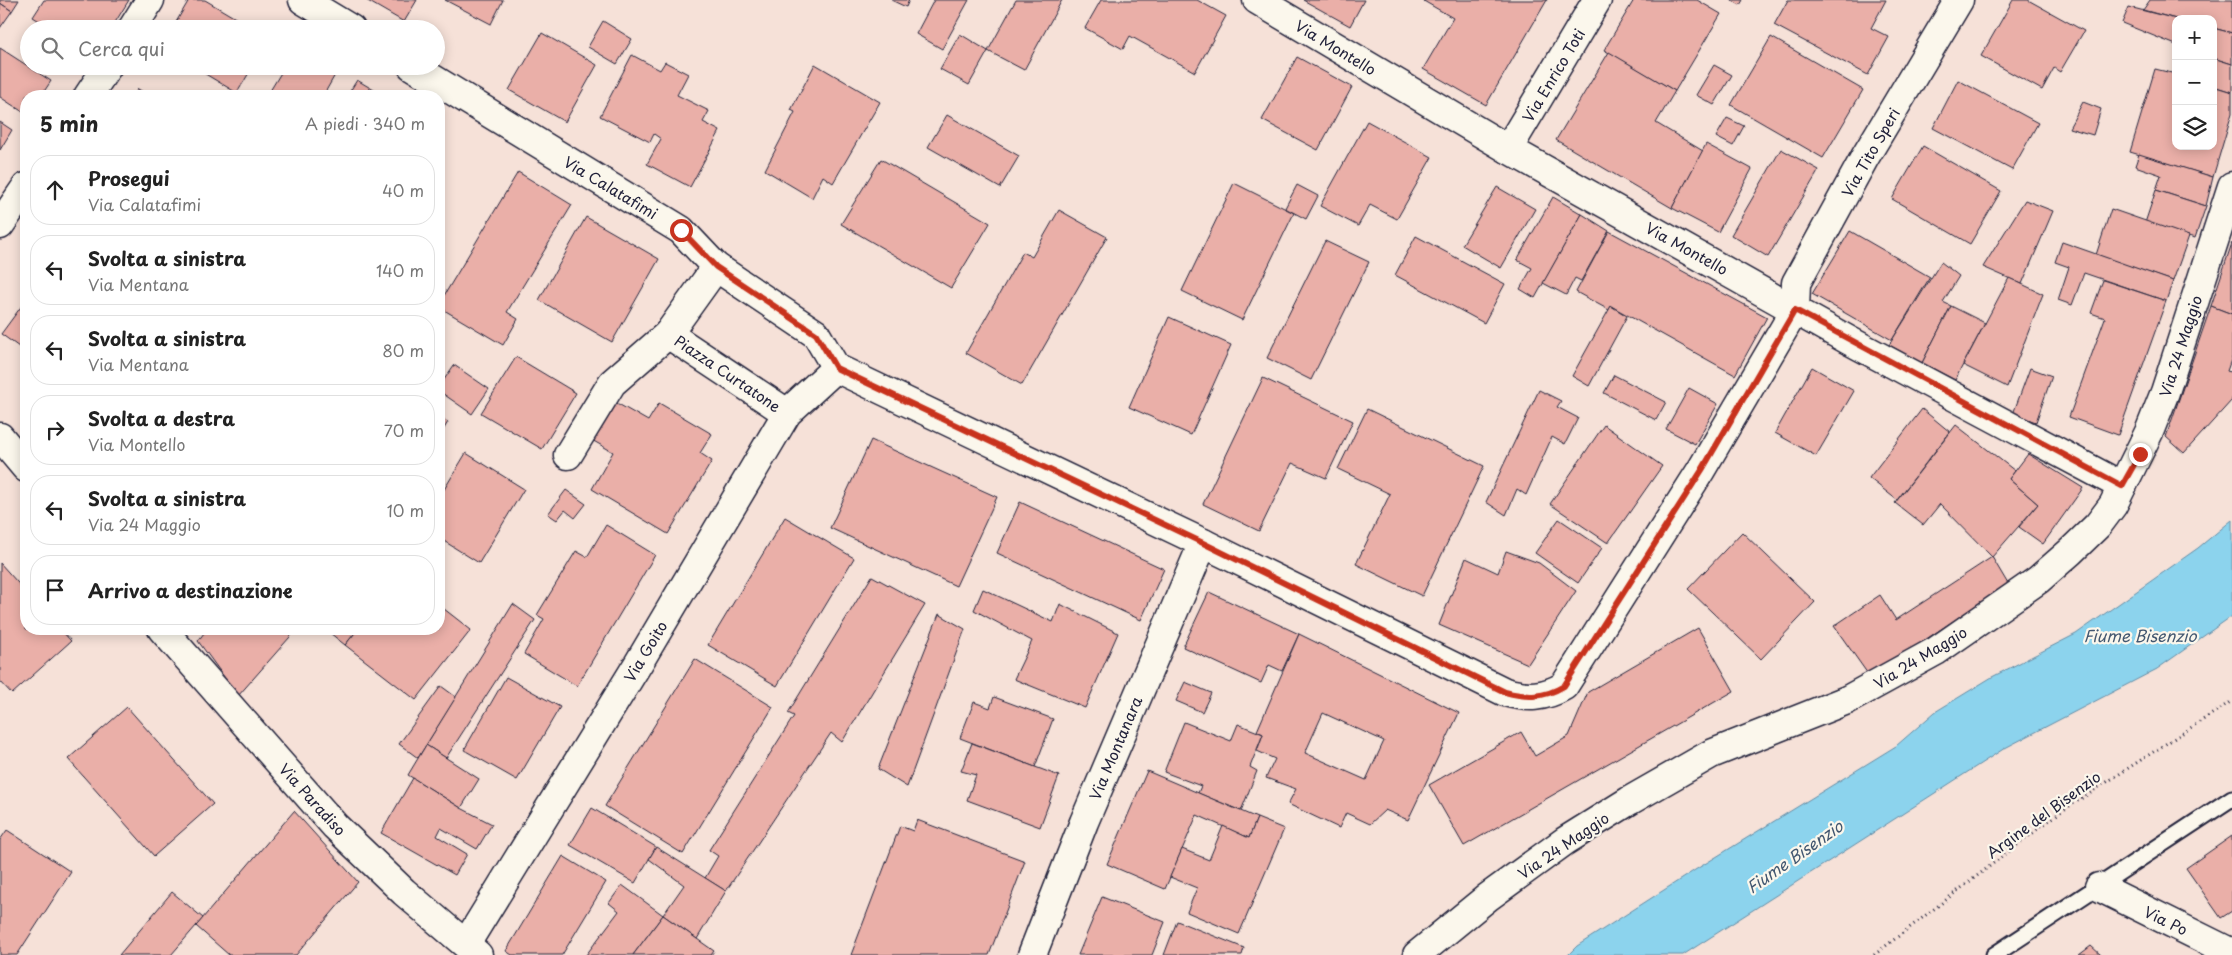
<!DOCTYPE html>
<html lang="it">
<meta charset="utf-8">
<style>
:root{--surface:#fff;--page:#f2f2f2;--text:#222;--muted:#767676;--line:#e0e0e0}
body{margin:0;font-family:"Playpen Sans",sans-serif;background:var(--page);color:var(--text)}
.controls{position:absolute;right:15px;top:15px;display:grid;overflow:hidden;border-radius:10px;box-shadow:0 2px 12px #0003}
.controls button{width:45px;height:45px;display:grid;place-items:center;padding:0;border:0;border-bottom:1px solid var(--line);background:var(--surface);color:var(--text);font:25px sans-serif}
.stop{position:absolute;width:15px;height:15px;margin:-11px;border:4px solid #c8321e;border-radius:50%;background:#fff}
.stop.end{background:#c8321e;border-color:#fff;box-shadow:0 1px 5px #0008}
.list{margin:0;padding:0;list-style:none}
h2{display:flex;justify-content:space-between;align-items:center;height:65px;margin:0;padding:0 20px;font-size:21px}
h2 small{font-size:16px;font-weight:400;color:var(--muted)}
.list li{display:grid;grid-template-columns:32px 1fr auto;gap:15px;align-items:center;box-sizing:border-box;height:70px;margin:0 10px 10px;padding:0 10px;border:1px solid var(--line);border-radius:20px}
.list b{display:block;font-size:19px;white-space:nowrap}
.list p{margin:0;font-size:16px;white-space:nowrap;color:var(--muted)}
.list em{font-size:16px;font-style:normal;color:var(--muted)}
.icon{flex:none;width:28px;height:28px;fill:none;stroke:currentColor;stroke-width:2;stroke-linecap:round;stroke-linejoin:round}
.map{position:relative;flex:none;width:2232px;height:955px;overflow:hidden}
.search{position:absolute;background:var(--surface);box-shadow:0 2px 12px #0003;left:20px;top:20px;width:425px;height:55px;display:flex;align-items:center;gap:12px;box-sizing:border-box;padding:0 18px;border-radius:28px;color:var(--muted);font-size:19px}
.panel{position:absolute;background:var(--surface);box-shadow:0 2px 12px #0003;left:20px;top:90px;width:425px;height:545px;border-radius:20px}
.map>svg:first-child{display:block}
.water{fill:#8cd3ed;stroke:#628ca6}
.building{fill:#eaafa8;stroke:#22223b;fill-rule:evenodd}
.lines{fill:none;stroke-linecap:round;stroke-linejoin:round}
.lane-casing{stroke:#22223b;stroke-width:19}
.street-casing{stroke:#22223b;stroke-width:31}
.path{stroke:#22223b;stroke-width:3;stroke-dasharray:1 4;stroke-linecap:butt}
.lane{stroke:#fbf7ec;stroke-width:15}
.street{stroke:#fbf7ec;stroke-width:28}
.route{stroke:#c8321e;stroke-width:6}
.labels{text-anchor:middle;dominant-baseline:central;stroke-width:4.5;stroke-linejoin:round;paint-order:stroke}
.street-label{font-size:15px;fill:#22223b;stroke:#fbf7ec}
.water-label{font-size:16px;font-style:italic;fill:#425770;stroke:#fbf7ec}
</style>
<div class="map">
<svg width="2232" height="955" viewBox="0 0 2232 955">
<rect width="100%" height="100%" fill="#f6e1d8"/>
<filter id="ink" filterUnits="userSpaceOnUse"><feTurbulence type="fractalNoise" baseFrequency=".02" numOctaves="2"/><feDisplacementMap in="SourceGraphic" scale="10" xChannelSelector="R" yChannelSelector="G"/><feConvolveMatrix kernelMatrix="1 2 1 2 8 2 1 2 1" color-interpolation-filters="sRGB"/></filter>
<g filter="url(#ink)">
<path class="water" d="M2232 520V616L2157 669 2005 748 1683 955H1568L1577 946 1695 870 1896 746 1935 712 1992 677 2076 634 2198 548Z"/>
<g class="building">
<path d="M0 0H19L12 11 0 3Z"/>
<path d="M44 0H129L111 29H52L33 17Z"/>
<path d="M189 0H205L254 29H172Z"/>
<path d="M366 0H417L404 22Z"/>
<path d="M445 0H503L491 24Z"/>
<path d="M891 0H909L906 7Z"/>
<path d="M934 0H969L942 49 916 34Z"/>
<path d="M1016 0H1062L1024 70 988 51Z"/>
<path d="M1101 0H1197L1226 16 1195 72 1130 36 1123 49 1085 28Z"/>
<path d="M1303 0H1364L1350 26Z"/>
<path d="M1422 0H1547L1486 105 1423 69 1453 18Z"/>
<path d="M1634 0H1697L1721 14 1675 91 1604 50Z"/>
<path d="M1731 0H1743L1740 5Z"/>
<path d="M1788 0H1886L1871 28 1889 37 1868 75 1774 25Z"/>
<path d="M2013 0H2028L2084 31 2060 72 2054 68 2042 90 1981 56Z"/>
<path d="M2150 0H2232V33L2213 28V19H2176L2143 10Z"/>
<path d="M0 3 12 11 0 28Z"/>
<path d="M2129 7 2176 19V45L2122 23Z"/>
<path d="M603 21 632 39 617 64 588 47Z"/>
<path d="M2213 28 2232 33V64L2213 58Z"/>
<path d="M542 33 597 65 565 122 509 90Z"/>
<path d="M960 34 988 51 969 85 940 69Z"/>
<path d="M1771 37 1863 90 1823 158 1731 105Z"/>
<path d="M0 48 51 81 41 96H26V114L0 97Z"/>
<path d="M1609 52 1675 91 1656 123 1703 151 1672 208 1556 140Z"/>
<path d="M632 55 660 70 665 62 688 74 677 95 709 111 703 122 720 131 690 187 647 164 661 139 654 134 650 142 600 116Z"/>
<path d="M1297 57 1352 87 1318 150 1262 120Z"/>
<path d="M2213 58 2232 64V92L2213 86Z"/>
<path d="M815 64 880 102 833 183 823 176 812 198 765 170 795 112 791 110Z"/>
<path d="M1714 65 1732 75 1714 105 1696 95Z"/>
<path d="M192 66H253L237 93Z"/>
<path d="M285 66H336L339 68 323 96H267Z"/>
<path d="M2155 69 2176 74V146H2213V86L2232 92V113L2213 177 2130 152Z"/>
<path d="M357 80 384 96H347Z"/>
<path d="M1958 80 2038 123 2012 170 1933 128Z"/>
<path d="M138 89 150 96H133Z"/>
<path d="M2083 102 2101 109 2093 135 2069 128Z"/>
<path d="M947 115 1019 156 1000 188 928 147Z"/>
<path d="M1727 118 1744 126 1733 146 1716 137Z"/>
<path d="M1367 121 1432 157 1397 219 1370 205 1358 226 1320 206Z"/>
<path d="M0 122 12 130 0 150Z"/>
<path d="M1706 144 1752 169 1718 232 1672 208Z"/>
<path d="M1923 146 2001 191 1970 244 1892 199Z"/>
<path d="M1781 149 1819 170 1768 257 1731 235Z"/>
<path d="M2139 154 2213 177 2206 206 2156 190 2161 175 2135 166Z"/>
<path d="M881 159 990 223 951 288 841 224Z"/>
<path d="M518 172 572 205 507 312 518 319 503 345 439 307V304Z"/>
<path d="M1234 183 1294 213 1242 320 1182 291Z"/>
<path d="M1297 185 1318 196 1306 219 1285 208Z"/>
<path d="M1497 187 1535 209 1501 268 1462 245Z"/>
<path d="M2156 190 2206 206 2195 238 2145 223Z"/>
<path d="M1553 197 1582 214 1535 298 1520 289 1532 268 1517 260Z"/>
<path d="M2025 200 2053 211 2022 284 1983 267Z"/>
<path d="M2111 209 2189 236 2173 281 2096 255Z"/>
<path d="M1059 210 1107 237 1022 385 966 353 1023 252 1032 257Z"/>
<path d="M1582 214 1609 231 1581 281 1575 278 1566 295 1543 283Z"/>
<path d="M586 217 659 259 612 342 539 300Z"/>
<path d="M1609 231 1767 317 1735 375 1611 306 1609 310 1576 292Z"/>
<path d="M1850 231 1930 277 1892 340 1812 294Z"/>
<path d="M1416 236 1505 284 1484 323 1395 275Z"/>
<path d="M1325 241 1369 262 1311 380 1267 358Z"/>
<path d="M2062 242 2173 281 2166 301 2084 273 2072 305 2058 300 2069 267 2055 262Z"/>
<path d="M2232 243V314L2211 306Z"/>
<path d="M1941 262 1959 276 1943 302 1951 306 1922 363 1889 345Z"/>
<path d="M2009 278 2043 294 2007 387 1963 365Z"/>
<path d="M2103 280 2166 301 2118 435 2069 417 2105 318 2091 313Z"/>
<path d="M26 300V352L1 334Z"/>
<path d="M1611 306 1627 316 1589 386 1572 376Z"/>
<path d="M1951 306 1985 323 1955 380 1922 363Z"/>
<path d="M2211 306 2232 314V357L2227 371 2232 373V400L2184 453 2166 437Z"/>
<path d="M1169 317 1231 345 1191 435 1129 407Z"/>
<path d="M516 357 576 393 542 449 481 413Z"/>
<path d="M454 365 489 389 472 414 439 391V387Z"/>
<path d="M1812 367 1854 391 1816 456 1775 433Z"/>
<path d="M2030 368 2052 376 2036 422 2013 414Z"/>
<path d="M1614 375 1666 402 1656 420 1604 393Z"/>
<path d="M1263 378 1353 421 1326 478 1292 463 1259 531 1203 504Z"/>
<path d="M1689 388 1718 404 1695 444 1666 429Z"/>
<path d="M1539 390 1561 401 1557 407 1578 418 1565 444 1552 437 1526 495 1517 489 1506 515 1486 502Z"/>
<path d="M613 401 648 421 659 403 712 434 700 453 712 461 668 534 592 489 613 452 590 439Z"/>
<path d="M1367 409 1484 466 1422 596 1356 564 1390 494 1338 469Z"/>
<path d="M1922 409 1950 432 1897 500 1869 478Z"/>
<path d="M439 417 448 422 439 437Z"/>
<path d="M1604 425 1662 466 1608 543 1550 504Z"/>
<path d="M1956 425 2015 471 2009 479 2038 504 1992 557 1940 504 1923 525 1895 503Z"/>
<path d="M871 440 997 497 956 586 830 528Z"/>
<path d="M466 453 524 489 479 563 439 538V498Z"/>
<path d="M2028 454 2083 488 2043 544 2019 527 2038 504 2009 479Z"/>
<path d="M566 490 586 504 575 518 565 510 557 520 548 514Z"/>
<path d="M1020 502 1164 569 1141 620 997 553Z"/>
<path d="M785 517 854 558 777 686 708 645Z"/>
<path d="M1559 519 1602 548 1578 583 1535 553Z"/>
<path d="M606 525 655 555 577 686 524 654 544 619 537 615 576 551 587 557Z"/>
<path d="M1742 532 1815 602 1761 659 1688 589Z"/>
<path d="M1506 551 1539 563 1576 591 1528 664 1439 625 1466 558 1498 573Z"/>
<path d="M1992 557 2008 584 1870 677 1834 626 1880 595 1896 620Z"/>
<path d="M0 563 26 592V629H60L71 641 12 694 0 681Z"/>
<path d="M872 576 925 605 842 742 831 733 726 891 705 878 718 856 709 850 794 716 788 713Z"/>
<path d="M983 589 1053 622 1060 604 1118 633 1085 708 1014 679 1032 641 974 610Z"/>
<path d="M1209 592 1299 634 1282 671 1269 665 1261 683 1183 647Z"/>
<path d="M513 604 535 620 446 758 426 745Z"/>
<path d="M439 605 471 630 416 700 345 645 358 629H439Z"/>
<path d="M939 614 965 629 907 787 878 769Z"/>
<path d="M1698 628 1734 691 1464 846 1429 785 1521 732 1535 756 1569 736 1588 692Z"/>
<path d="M207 629H297L238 696 198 641Z"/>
<path d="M325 629H358L345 645Z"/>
<path d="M1299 634 1459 713 1408 820 1385 810 1370 824 1346 813 1339 828 1288 804 1296 789 1266 778 1275 759 1257 751 1263 734 1257 731ZM1323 713 1384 741 1366 780 1305 753Z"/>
<path d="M695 659 773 707 683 854 605 806Z"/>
<path d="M506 677 560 707 517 780 464 750Z"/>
<path d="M1185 682 1211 693 1202 712 1176 701Z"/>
<path d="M441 686 456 697 418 758 399 744Z"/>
<path d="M994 697 1053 719 1035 767 960 738 974 702 990 708Z"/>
<path d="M127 707 213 804 154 856 68 759Z"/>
<path d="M1184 722 1231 741 1238 724 1263 734 1250 767 1257 771 1241 811 1198 793 1201 786 1164 772Z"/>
<path d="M972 743 1059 776 1040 827 967 800 976 775 961 771Z"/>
<path d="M426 745 479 779 461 808 408 775Z"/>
<path d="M1147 771 1257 818 1249 838 1197 815 1165 889 1107 864Z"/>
<path d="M413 778 461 808 492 824 477 849 441 828 437 836 467 854 455 875 381 833Z"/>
<path d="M592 808 656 847 635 883 570 845Z"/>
<path d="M294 811 358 882 296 955H229L196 926Z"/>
<path d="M1257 818 1284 829 1239 934 1187 912 1197 888 1170 877 1182 849 1209 860 1223 826 1249 838Z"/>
<path d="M917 820 1025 861 989 955H851L900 826 913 831Z"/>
<path d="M7 830 71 872 17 955H0V840Z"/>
<path d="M2232 836V911L2221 918 2186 868Z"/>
<path d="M656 847 726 891 697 939 663 915 684 885 649 859Z"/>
<path d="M563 856 606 882 562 955H512L506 951Z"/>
<path d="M622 885 663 915 633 955H586L619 911 609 903Z"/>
<path d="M172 892 203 918 171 955H119Z"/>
<path d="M1102 897 1165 922 1152 955H1078Z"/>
<path d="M663 915 714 951 711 955H633Z"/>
<path d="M1177 921 1244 948 1242 955H1164Z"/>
<path d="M2091 946 2101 955H2079Z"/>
</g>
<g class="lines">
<g class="lane-casing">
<path id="lane" d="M1994 955 2232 798"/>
</g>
<g class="street-casing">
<g id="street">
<path d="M303 0 351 29"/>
<path d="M1257 0 1508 149 1850 341 2122 486"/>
<path d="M132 29 150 0"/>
<path d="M412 66 681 230 716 267 816 334 836 368"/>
<path d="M88 96 108 66"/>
<path d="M1508 149 1597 0"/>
<path d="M0 225 26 187"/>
<path d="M716 267 668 334 787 413"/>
<path d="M836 368 1203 543 1505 692C1527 698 1544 698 1564 686L1701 470 1795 310 1796 283 1865 157 1959 0"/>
<path d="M0 437 26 468"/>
<path d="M568 455 612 383 668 334"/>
<path d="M162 629 335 826 404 892 478 955"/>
<path d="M2099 887 2232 953"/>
<path d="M466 944 638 664 787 413 836 368"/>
<path d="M1032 955 1084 822 1203 543"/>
<path d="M1417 955 1488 897 1565 841 1629 801 1711 754 1847 700 1936 651 2038 580 2070 552 2098 525 2113 505 2149 432 2165 392 2232 186"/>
</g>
</g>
<path class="path" d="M1874 955 2059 813 2232 701"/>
<use href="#lane" class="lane"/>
<use href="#street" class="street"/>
</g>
</g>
<g class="lines" filter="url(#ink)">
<path class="route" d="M681 230 716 267 816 334 836 368 1203 543 1505 692C1527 698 1544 698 1564 686L1702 470 1795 310 2122 486 2140 454"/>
</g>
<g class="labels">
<g class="street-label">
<text transform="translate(1336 47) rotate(31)">Via Montello</text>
<text transform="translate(1553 75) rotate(-59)">Via Enrico Toti</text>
<text transform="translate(1870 152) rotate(-60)">Via Tito Speri</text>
<text transform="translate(611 187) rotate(31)">Via Calatafimi</text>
<text transform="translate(1687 248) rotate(29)">Via Montello</text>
<text transform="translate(2180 346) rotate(-72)">Via 24 Maggio</text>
<text transform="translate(728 373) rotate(34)">Piazza Curtatone</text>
<text transform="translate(645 651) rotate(-59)">Via Goito</text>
<text transform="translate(1920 657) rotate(-31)">Via 24 Maggio</text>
<text transform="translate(1115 748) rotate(-67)">Via Montanara</text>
<text transform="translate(313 799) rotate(48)">Via Paradiso</text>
<text transform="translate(2043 814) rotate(-36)">Argine del Bisenzio</text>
<text transform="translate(1563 845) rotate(-34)">Via 24 Maggio</text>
<text transform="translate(2166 920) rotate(26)">Via Po</text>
</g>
<g class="water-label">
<text x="2140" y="635">Fiume Bisenzio</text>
<text transform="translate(1794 856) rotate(-35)">Fiume Bisenzio</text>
</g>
</g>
</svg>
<div class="controls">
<button>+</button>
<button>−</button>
<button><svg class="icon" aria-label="layers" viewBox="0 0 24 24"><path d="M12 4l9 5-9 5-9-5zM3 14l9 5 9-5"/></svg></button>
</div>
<div class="stop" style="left:681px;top:230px"></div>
<div class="stop end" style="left:2140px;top:454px"></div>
<div class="search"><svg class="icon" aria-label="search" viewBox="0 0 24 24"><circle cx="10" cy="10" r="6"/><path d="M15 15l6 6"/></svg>Cerca qui</div>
<section class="panel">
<h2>5 min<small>A piedi · 340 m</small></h2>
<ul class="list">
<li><svg class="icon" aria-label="ahead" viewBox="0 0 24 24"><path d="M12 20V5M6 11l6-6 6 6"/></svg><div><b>Prosegui</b><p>Via Calatafimi</p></div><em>40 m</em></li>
<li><svg class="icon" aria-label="left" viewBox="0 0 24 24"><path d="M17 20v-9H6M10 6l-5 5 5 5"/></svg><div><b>Svolta a sinistra</b><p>Via Mentana</p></div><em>140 m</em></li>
<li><svg class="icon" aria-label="left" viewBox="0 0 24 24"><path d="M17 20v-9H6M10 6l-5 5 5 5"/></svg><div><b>Svolta a sinistra</b><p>Via Mentana</p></div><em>80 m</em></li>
<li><svg class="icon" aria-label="right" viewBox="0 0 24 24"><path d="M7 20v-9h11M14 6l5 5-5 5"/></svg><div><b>Svolta a destra</b><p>Via Montello</p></div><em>70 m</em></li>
<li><svg class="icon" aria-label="left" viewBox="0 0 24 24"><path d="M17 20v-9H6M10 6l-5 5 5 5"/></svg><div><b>Svolta a sinistra</b><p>Via 24 Maggio</p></div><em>10 m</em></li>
<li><svg class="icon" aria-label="arrive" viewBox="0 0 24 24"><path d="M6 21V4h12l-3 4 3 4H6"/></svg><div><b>Arrivo a destinazione</b></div></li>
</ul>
</section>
</div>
